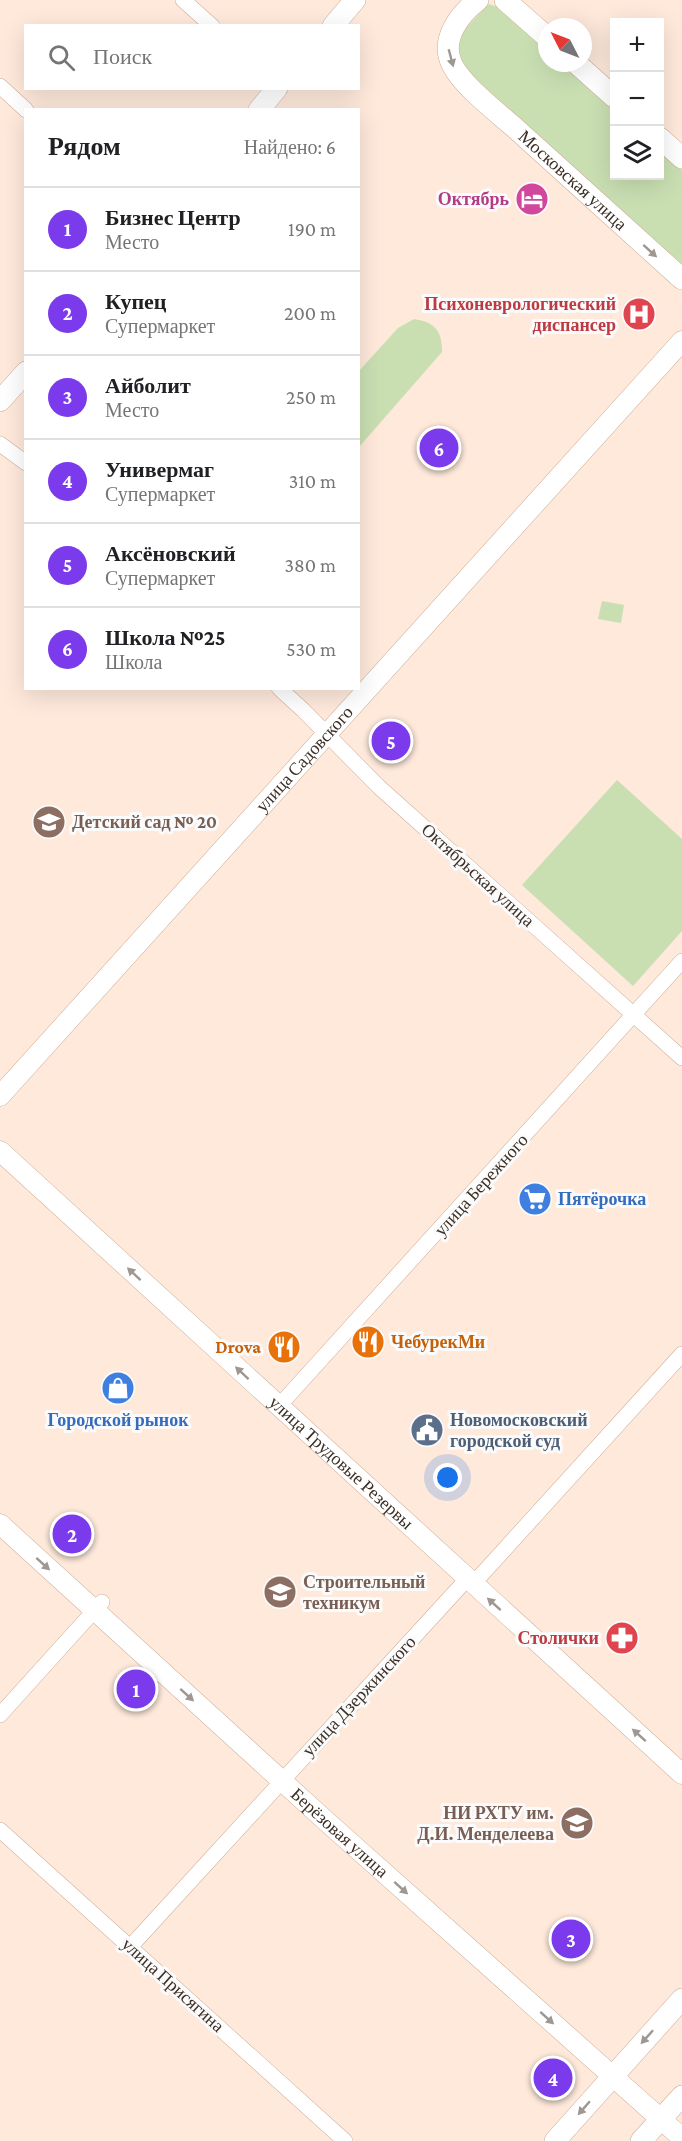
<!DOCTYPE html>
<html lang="ru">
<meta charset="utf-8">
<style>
:root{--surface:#fff;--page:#f6f6f6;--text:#202124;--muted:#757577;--line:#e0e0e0;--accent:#7c3aed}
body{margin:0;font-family:"Crimson Pro",serif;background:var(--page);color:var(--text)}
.controls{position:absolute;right:18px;top:18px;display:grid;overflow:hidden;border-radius:0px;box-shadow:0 6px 24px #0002}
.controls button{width:54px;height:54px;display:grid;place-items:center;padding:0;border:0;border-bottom:2px solid var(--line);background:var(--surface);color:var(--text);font:30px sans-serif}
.compass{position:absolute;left:538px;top:18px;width:54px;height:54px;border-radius:50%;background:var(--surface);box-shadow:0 6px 24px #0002;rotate:312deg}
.you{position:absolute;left:448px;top:1478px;width:21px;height:21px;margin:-15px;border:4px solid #fff;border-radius:50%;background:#1a73e8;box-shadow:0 0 0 9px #1a73e833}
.badge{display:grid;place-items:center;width:39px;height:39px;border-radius:50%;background:var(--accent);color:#fff;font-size:20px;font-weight:700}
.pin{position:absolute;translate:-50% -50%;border:3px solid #fff;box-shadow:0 2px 6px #0006}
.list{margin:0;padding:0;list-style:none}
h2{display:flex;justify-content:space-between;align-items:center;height:78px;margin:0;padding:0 24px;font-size:26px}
h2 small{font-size:20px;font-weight:400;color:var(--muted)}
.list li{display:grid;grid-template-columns:39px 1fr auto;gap:18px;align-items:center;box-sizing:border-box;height:84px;padding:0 24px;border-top:2px solid var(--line)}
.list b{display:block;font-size:22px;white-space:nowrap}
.list p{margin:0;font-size:20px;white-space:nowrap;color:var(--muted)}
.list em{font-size:20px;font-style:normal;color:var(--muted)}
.icon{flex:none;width:33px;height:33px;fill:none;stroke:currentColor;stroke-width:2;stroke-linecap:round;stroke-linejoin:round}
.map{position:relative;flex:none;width:682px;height:2141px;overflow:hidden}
.search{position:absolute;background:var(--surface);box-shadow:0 6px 24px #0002;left:24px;top:24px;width:336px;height:66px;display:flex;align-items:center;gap:15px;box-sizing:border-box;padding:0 21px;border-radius:0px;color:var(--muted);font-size:22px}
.panel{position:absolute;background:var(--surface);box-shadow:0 6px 24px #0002;left:24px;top:108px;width:336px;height:582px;border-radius:0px}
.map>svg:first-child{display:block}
.green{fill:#c9dfb2}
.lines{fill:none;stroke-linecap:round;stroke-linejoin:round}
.minor-casing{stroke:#ceae97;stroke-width:16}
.tertiary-casing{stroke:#ceae97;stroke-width:21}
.secondary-casing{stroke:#ceae97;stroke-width:22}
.minor{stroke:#fff;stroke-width:15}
.tertiary{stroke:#fff;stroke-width:20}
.secondary{stroke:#fff;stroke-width:21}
.oneway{fill:#9e9792}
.labels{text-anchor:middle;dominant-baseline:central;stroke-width:6;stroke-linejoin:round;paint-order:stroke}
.street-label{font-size:18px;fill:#3c2f26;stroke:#fbfbfb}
.hotel-label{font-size:18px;font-weight:bold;fill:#b23c85;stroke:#fbfbfb;text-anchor:end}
.health-label{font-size:18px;font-weight:bold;fill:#be3a42;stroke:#fbfbfb;text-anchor:end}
.education-label{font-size:18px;font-weight:bold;fill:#785e54;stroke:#fbfbfb;text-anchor:start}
.shop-label{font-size:18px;font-weight:bold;fill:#366cbe;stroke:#fbfbfb;text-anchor:start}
.food-label{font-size:18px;font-weight:bold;fill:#c56008;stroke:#fbfbfb;text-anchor:start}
.service-label{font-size:18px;font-weight:bold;fill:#4e5e75;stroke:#fbfbfb;text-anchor:start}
</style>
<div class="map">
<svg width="682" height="2141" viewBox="0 0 682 2141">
<rect width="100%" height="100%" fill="#fee9db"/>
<g class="green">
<path d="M488 4 499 7 547 49V63H562L614 110V176H660V150L682 170V269L459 67 455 40Z"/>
<path d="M414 319C435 322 442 331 442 352L359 447V371L398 328Z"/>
<path d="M602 601 624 605 621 623 598 619Z"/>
<path d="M617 780 682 839V931L633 986 522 885Z"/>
</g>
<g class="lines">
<g class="minor-casing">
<g id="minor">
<path d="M183 0 212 26"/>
<path d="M0 86 26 110"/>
<path d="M0 444 26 463"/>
<path d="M279 688 303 710 379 787 682 1058"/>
<path d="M278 1407 682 961"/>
<path d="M473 1584 682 1354"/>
<path d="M0 1715 102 1602"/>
<path d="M0 1830 345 2141"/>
<path d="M131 1946 467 1579"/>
</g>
</g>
<g class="tertiary-casing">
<g id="tertiary">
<path id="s1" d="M0 1096 682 341"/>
<path id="s2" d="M0 1151 682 1774"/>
<path id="s3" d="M0 1524 326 1821 682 2138"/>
</g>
</g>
<g class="secondary-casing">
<g id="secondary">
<path id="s4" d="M478 0C460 14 441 38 451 62 459 83 498 113 515 128 571 178 626 229 682 279"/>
<path d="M505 0 547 37"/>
<path d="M333 26 355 0"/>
<path d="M576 63 614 97"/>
<path d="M259 110 277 88"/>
<path d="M660 138 682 158"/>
<path d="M0 401 26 372"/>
<path d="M555 2141 682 1999"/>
<path d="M641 2141 682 2096"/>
</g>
</g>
<use href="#minor" class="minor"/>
<use href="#tertiary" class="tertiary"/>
<use href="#secondary" class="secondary"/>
</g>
<defs><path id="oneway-solid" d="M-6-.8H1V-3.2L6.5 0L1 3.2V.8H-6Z" transform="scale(1.5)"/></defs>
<g class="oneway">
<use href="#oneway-solid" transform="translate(451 58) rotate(75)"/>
<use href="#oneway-solid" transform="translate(650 251) rotate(42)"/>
<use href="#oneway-solid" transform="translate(134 1274) rotate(-137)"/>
<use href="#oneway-solid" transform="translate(242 1373) rotate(-137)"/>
<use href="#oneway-solid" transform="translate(43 1564) rotate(42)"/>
<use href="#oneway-solid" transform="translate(494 1604) rotate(-138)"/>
<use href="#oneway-solid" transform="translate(187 1695) rotate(42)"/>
<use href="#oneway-solid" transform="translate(639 1735) rotate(-138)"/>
<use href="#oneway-solid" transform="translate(401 1888) rotate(42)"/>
<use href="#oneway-solid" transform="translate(547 2018) rotate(42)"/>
<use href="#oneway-solid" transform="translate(647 2037) rotate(132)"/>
<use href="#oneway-solid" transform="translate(584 2108) rotate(131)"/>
</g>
<defs>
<g id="hotel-disc" transform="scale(1.725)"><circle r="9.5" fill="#d1479c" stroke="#fbfbfb"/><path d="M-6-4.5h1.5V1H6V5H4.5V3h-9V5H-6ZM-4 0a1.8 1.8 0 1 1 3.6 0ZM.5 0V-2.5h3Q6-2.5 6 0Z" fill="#fff"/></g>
<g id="hospital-disc" transform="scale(1.725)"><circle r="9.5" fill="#e0444e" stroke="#fbfbfb"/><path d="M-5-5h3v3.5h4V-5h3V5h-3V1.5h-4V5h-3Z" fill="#fff"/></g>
<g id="school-disc" transform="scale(1.725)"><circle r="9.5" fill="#8d6e63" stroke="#fbfbfb"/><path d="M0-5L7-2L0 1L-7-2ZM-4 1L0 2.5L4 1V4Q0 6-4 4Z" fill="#fff"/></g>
<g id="supermarket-disc" transform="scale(1.725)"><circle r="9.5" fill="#3f7fe0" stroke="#fbfbfb"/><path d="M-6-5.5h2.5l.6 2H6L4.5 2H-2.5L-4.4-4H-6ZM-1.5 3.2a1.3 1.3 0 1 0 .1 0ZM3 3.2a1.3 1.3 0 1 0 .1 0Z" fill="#fff"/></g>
<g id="restaurant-disc" transform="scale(1.725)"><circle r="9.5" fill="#e8710a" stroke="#fbfbfb"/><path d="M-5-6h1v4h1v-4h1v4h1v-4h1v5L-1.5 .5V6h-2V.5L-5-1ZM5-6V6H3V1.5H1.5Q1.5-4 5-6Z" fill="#fff"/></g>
<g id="shop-disc" transform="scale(1.725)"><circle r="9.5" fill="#3f7fe0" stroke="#fbfbfb"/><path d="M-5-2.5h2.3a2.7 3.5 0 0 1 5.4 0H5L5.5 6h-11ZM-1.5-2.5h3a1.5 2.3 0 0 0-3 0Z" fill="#fff"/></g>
<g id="civic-disc" transform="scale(1.725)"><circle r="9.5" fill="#5c6f8a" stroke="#fbfbfb"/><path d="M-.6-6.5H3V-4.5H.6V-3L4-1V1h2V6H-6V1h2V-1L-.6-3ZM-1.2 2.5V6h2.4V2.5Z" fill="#fff"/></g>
<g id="university-disc" transform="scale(1.725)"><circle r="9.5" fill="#8d6e63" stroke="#fbfbfb"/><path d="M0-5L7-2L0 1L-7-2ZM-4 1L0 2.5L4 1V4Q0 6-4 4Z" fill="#fff"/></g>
<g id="pharmacy-disc" transform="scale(1.725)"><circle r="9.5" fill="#e0444e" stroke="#fbfbfb"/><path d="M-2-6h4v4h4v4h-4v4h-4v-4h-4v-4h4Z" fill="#fff"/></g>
</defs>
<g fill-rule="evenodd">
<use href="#hotel-disc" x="532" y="199"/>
<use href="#hospital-disc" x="639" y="314"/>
<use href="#school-disc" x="49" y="822"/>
<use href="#supermarket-disc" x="535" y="1199"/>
<use href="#restaurant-disc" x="368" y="1342"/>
<use href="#restaurant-disc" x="284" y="1347"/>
<use href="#shop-disc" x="118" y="1388"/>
<use href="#civic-disc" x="427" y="1430"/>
<use href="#university-disc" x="280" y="1592"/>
<use href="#pharmacy-disc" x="622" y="1638"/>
<use href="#university-disc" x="577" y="1823"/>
</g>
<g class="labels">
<g class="street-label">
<text stroke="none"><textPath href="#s4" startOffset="243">Московская улица</textPath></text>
<text stroke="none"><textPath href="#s1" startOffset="454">улица Садовского</textPath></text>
<text transform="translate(478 875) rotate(42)">Октябрьская улица</text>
<text transform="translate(481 1185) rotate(-48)">улица Бережного</text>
<text stroke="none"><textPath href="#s2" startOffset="462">улица Трудовые Резервы</textPath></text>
<text transform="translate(359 1696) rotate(-47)">улица Дзержинского</text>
<text stroke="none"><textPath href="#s3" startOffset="459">Берёзовая улица</textPath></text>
<text transform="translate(173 1985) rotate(42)">улица Присягина</text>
</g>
<g class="hotel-label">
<text x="509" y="199">Октябрь</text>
</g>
<g class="health-label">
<text x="616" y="304">Психоневрологический<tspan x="616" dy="21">диспансер</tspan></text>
<text x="599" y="1638">Столички</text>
</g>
<g class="education-label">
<text x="72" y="822">Детский сад № 20</text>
<text x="303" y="1582">Строительный<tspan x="303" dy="21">техникум</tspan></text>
<text x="554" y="1813" text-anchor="end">НИ РХТУ им.<tspan x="554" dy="21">Д.И. Менделеева</tspan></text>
</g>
<g class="shop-label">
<text x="558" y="1199">Пятёрочка</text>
<text x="118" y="1420" text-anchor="middle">Городской рынок</text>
</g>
<g class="food-label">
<text x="391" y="1342">ЧебурекМи</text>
<text x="261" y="1347" text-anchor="end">Drova</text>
</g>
<g class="service-label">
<text x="450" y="1420">Новомосковский<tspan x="450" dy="21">городской суд</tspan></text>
</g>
</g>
</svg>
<div class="controls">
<button>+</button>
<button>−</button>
<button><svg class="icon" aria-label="layers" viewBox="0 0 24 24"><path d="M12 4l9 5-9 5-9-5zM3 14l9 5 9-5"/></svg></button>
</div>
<svg class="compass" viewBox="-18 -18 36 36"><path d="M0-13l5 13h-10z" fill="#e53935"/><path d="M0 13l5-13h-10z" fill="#757577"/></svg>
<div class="you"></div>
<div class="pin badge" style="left:136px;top:1689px">1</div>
<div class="pin badge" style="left:72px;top:1534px">2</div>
<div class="pin badge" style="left:571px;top:1939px">3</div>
<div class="pin badge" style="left:553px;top:2078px">4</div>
<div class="pin badge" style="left:391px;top:741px">5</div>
<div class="pin badge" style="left:439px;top:448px">6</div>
<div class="search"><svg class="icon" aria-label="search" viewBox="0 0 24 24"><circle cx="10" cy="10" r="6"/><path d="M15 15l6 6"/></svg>Поиск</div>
<section class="panel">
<h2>Рядом<small>Найдено: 6</small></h2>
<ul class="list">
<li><span class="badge">1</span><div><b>Бизнес Центр</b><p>Место</p></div><em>190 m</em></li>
<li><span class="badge">2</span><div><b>Купец</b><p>Супермаркет</p></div><em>200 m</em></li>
<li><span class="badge">3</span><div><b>Айболит</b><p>Место</p></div><em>250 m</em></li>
<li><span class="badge">4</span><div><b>Универмаг</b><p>Супермаркет</p></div><em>310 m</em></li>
<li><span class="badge">5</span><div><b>Аксёновский</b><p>Супермаркет</p></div><em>380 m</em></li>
<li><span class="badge">6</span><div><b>Школа №25</b><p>Школа</p></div><em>530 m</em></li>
</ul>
</section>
</div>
